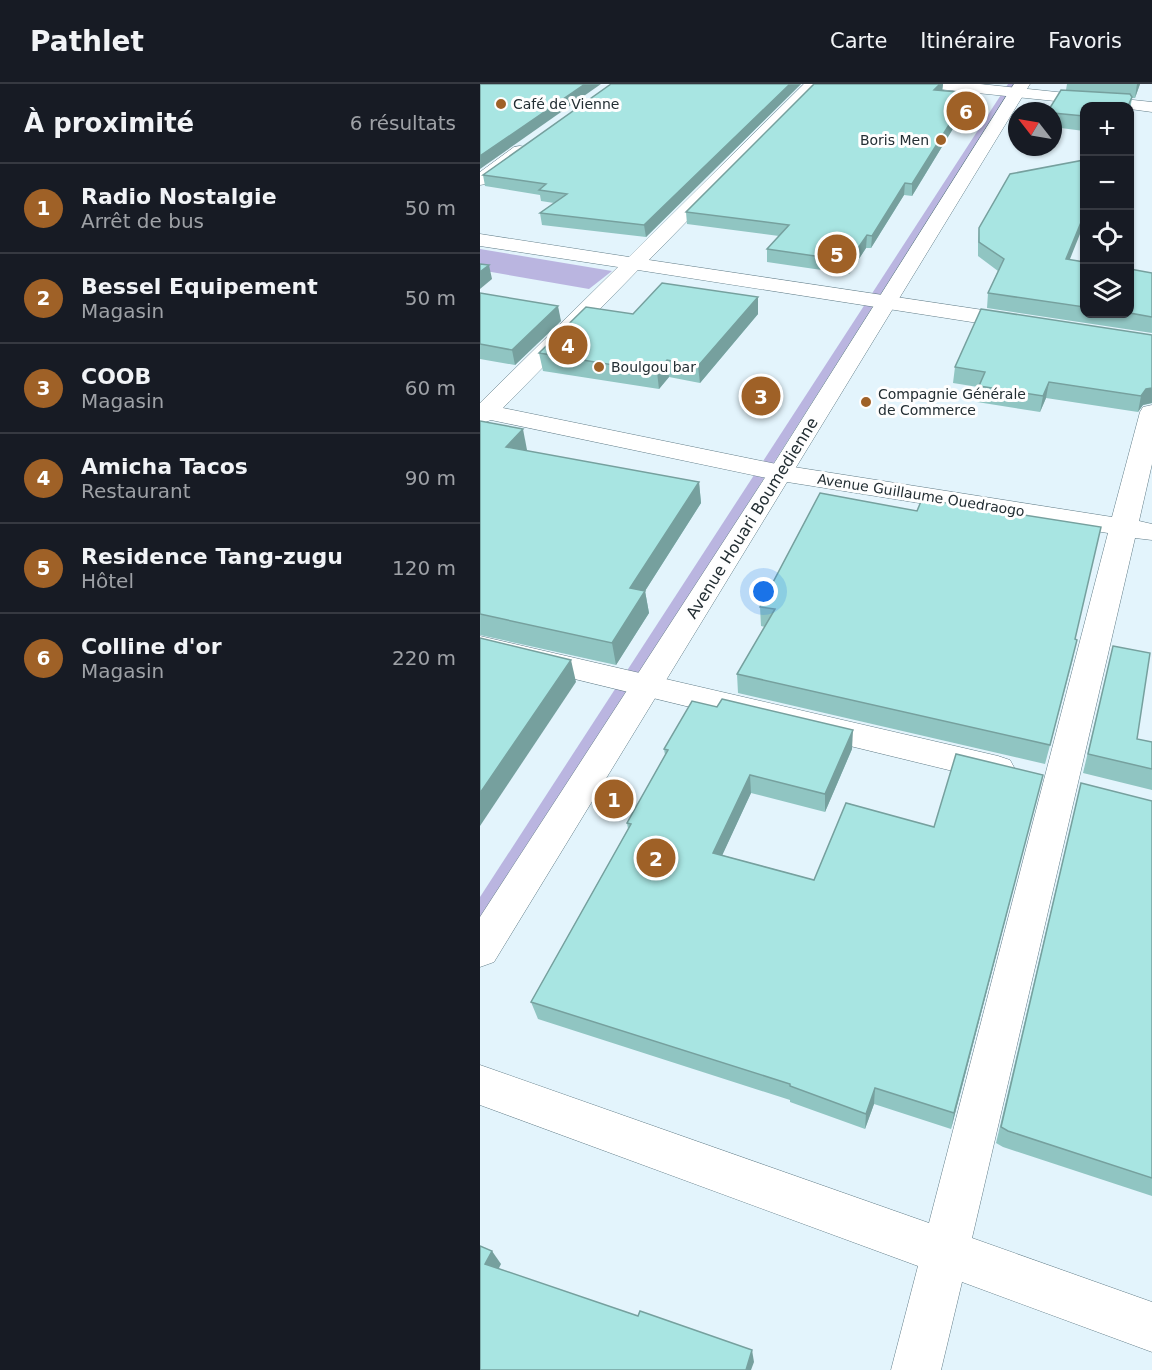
<!DOCTYPE html>
<html lang="fr">
<meta charset="utf-8">
<style>
:root{--surface:#171b24;--page:#242831;--text:#f1f3f6;--muted:#9ea1a6;--line:#363941;--accent:#9f6127}
body{margin:0;font-family:"DejaVu Sans",sans-serif;background:var(--page);color:var(--text)}
.controls{position:absolute;right:18px;top:18px;display:grid;overflow:hidden;border-radius:12px;box-shadow:0 2px 4px #0004}
.controls button{width:54px;height:54px;display:grid;place-items:center;padding:0;border:0;border-bottom:2px solid var(--line);background:var(--surface);color:var(--text);font:30px sans-serif}
.compass{position:absolute;left:528px;top:18px;width:54px;height:54px;border-radius:50%;background:var(--surface);box-shadow:0 2px 4px #0004;rotate:301deg}
.you{position:absolute;left:284px;top:508px;width:21px;height:21px;margin:-15px;border:4px solid #fff;border-radius:50%;background:#1a73e8;box-shadow:0 0 0 9px #1a73e833}
.badge{display:grid;place-items:center;width:39px;height:39px;border-radius:50%;background:var(--accent);color:#fff;font-size:20px;font-weight:700}
.pin{position:absolute;translate:-50% -50%;border:3px solid #fff;box-shadow:0 2px 6px #0006}
.list{margin:0;padding:0;list-style:none}
h2{display:flex;justify-content:space-between;align-items:center;height:78px;margin:0;padding:0 24px;font-size:26px}
h2 small{font-size:20px;font-weight:400;color:var(--muted)}
.list li{display:grid;grid-template-columns:39px 1fr auto;gap:18px;align-items:center;box-sizing:border-box;height:90px;padding:0 24px;border-top:2px solid var(--line)}
.list b{display:block;font-size:22px;white-space:nowrap}
.list p{margin:0;font-size:20px;white-space:nowrap;color:var(--muted)}
.list em{font-size:20px;font-style:normal;color:var(--muted)}
.icon{flex:none;width:33px;height:33px;fill:none;stroke:currentColor;stroke-width:2;stroke-linecap:round;stroke-linejoin:round}
.map{position:relative;flex:none;width:672px;height:1286px;overflow:hidden}
header{display:flex;align-items:center;gap:36px;box-sizing:border-box;height:84px;padding:0 30px;background:var(--surface);border-bottom:2px solid var(--line)}
header strong{font-size:28px}
nav{display:flex;gap:33px;margin-inline-start:auto;font-size:21px}
main{display:flex}
aside{flex:1;background:var(--surface)}
.map>svg:first-child{display:block}
.water{fill:#bab5e0}
.lines{fill:none;stroke-linecap:round;stroke-linejoin:round}
.stream{fill:#bab5e0;fill-rule:evenodd}
.street-casing{stroke:#627d88;stroke-width:1}
.secondary-casing{stroke:#627d88;stroke-width:1}
.street{fill:#fff;fill-rule:evenodd}
.secondary{fill:#fff;fill-rule:evenodd}
.wall{fill:#90c5c2}
.shaded-wall{fill:#76a09e}
.building{fill:#a8e5e2;stroke:#76a09e;stroke-width:1.5}
.poi-dot{fill:#9f6127;stroke:#fefefe;stroke-width:2}
.labels{text-anchor:middle;dominant-baseline:central;stroke-width:6;stroke-linejoin:round;paint-order:stroke}
.far-poi-label{font-size:14px;fill:#232e33;stroke:#fefefe;text-anchor:start}
.far-street-label{font-size:14px;fill:#232e33;stroke:#fefefe}
.street-label{font-size:16px;fill:#232e33;stroke:#fefefe}
</style>
<header>
<strong>Pathlet</strong>
<nav><a>Carte</a><a>Itinéraire</a><a>Favoris</a></nav>
</header>
<main>
<aside>
<h2>À proximité<small>6 résultats</small></h2>
<ul class="list">
<li><span class="badge">1</span><div><b>Radio Nostalgie</b><p>Arrêt de bus</p></div><em>50 m</em></li>
<li><span class="badge">2</span><div><b>Bessel Equipement</b><p>Magasin</p></div><em>50 m</em></li>
<li><span class="badge">3</span><div><b>COOB</b><p>Magasin</p></div><em>60 m</em></li>
<li><span class="badge">4</span><div><b>Amicha Tacos</b><p>Restaurant</p></div><em>90 m</em></li>
<li><span class="badge">5</span><div><b>Residence Tang-zugu</b><p>Hôtel</p></div><em>120 m</em></li>
<li><span class="badge">6</span><div><b>Colline d'or</b><p>Magasin</p></div><em>220 m</em></li>
</ul>
</aside>
<div class="map">
<svg width="672" height="1286" viewBox="0 0 672 1286">
<rect width="100%" height="100%" fill="#e3f4fc"/>
<path class="water" d="M0 165 132 187 109 205 0 186Z"/>
<g class="lines">
<path class="stream" d="M528 0H534L6 833 0 835V813Z"/>
<g class="street-casing">
<g id="street">
<path d="M324 0H341L169 176 543 232 551 234 554 239 551 244 543 246 158 186 23 324 301 381 632 433 660 328 663 323 672 321V380L659 437 672 440V456L655 454 492 1154 672 1218V1268L482 1198 461 1286H411L438 1182 0 1021V981L449 1139 628 449 301 397 11 336 0 340V319L138 183 0 162V150L149 173Z"/>
<path d="M450 0H500L672 18V28L650 25V22H624L458 5Z"/>
<path d="M40 62 46 63 48 67 46 71 6 100 0 101V88L34 63Z"/>
<path d="M0 552 518 672 530 676 535 685 530 694 518 698 0 572Z"/>
</g>
</g>
<g class="secondary-casing">
<path id="secondary" d="M534 0H550L14 878 0 883V833L288 389Z"/>
</g>
<use href="#street" class="street"/>
<use href="#secondary" class="secondary"/>
</g>
<g class="wall">
<path d="M131 0H321L166 153 62 141 60 129 74 119 61 117 60 111 5 102 3 91Z"/>
<path d="M334 0H463L462 7 488 20 432 112 424 111 391 164H386L369 190 287 178V165L299 152 207 140 206 128Z"/>
<path d="M587 0H660L655 14H652L650 26 604 22V47L573 43V27L586 6Z"/>
<path d="M499 144 590 176 604 178V230H650L672 189V249L507 224 508 209 518 187 498 172V159Z"/>
<path d="M0 209 81 237 35 281 0 275Z"/>
<path d="M153 230H278L220 299 189 293 179 305 63 287 59 269Z"/>
<path d="M672 251V319L663 321 658 328 566 314 560 328 497 318 498 303 473 299 475 283Z"/>
<path d="M0 337 47 366 46 367 219 398 221 419 165 507 169 529 136 581 0 551Z"/>
<path d="M280 523 595 555 593 575 565 680 258 609 257 590 285 543 281 542Z"/>
<path d="M633 562 657 655 672 658V706L603 689Z"/>
<path d="M184 665H372L345 728 271 709 242 771 334 796 454 743 558 710 471 1045 394 1020 385 1045 310 1018V1016L58 935 51 918 148 745 147 739 185 671Z"/>
<path d="M601 699 672 717V1112L523 1063 516 1059Z"/>
</g>
<g class="shaded-wall">
<path d="M105 0H121L0 85V72Z"/>
<path d="M310 0H321L166 153 164 141Z"/>
<path d="M460 0H463L462 8 454 6Z"/>
<path d="M657 0H660L655 14Z"/>
<path d="M489 9 488 20 432 112V100Z"/>
<path d="M425 99 424 111 391 164 392 152Z"/>
<path d="M604 131V140L584 190 586 175Z"/>
<path d="M387 151 386 164 369 190V177Z"/>
<path d="M9 181 12 195 0 205V188Z"/>
<path d="M278 213V230L220 299 218 282Z"/>
<path d="M78 222 81 237 35 281 32 266Z"/>
<path d="M187 276 189 293 179 305 177 288Z"/>
<path d="M569 298 566 314 560 328 563 312Z"/>
<path d="M672 304V319L663 321 658 328 661 312 666 305Z"/>
<path d="M43 345 47 366 31 384 26 363Z"/>
<path d="M219 398 221 419 165 507 169 529 136 581 132 559 150 504Z"/>
<path d="M91 576 96 598 0 742V709Z"/>
<path d="M373 646 372 665 345 728V710Z"/>
<path d="M270 691 271 709 235 787 233 769Z"/>
<path d="M563 691 558 710 471 1045 474 1029Z"/>
<path d="M395 1004 394 1020 385 1045 386 1030Z"/>
<path d="M12 1167 21 1180 14 1194 5 1180Z"/>
<path d="M272 1266 274 1278 271 1286H266Z"/>
</g>
<g class="building">
<path d="M0 0H105L0 72Z"/>
<path d="M131 0H310L164 141 60 129 87 110 59 106 66 100 3 91Z"/>
<path d="M334 0H460L454 6 489 9 432 100 425 99 392 152 387 151 369 177 287 165 309 141 206 128Z"/>
<path d="M581 6 650 10 652 13 648 22H604V32L573 29V27H568Z"/>
<path d="M604 76V131L586 175 604 178V223L508 209 524 175 499 158V144L530 90Z"/>
<path d="M0 180 9 181 0 188Z"/>
<path d="M650 185 672 189V233L650 229Z"/>
<path d="M182 199 278 213 218 282 187 276 177 288 59 269 106 223 153 230Z"/>
<path d="M0 209 78 222 32 266 0 260Z"/>
<path d="M501 225 672 251V304L666 305 661 312 569 298 563 312 499 302 505 288 475 283Z"/>
<path d="M0 337 43 345 26 363 219 398 150 504 165 507 132 559 0 530Z"/>
<path d="M340 409 437 427 442 415 621 443 595 555 597 556 570 661 257 590 295 525 280 523Z"/>
<path d="M0 554 91 576 0 709Z"/>
<path d="M633 562 670 569 657 655 672 658V685L608 670Z"/>
<path d="M242 615 373 646 345 710 270 691 233 769 334 796 366 719 454 743 476 670 563 691 474 1029 395 1004 386 1030 310 1002V1000L51 918 151 740 147 739 188 666 184 665 212 617 237 623Z"/>
<path d="M601 699 672 717V1094L528 1047 521 1043Z"/>
<path d="M0 1162 12 1167 5 1180 158 1232 160 1227 272 1266 266 1286H0Z"/>
</g>
<g class="poi-dot">
<circle cx="21" cy="20" r="6"/>
<circle cx="461" cy="56" r="6"/>
<circle cx="119" cy="283" r="6"/>
<circle cx="386" cy="318" r="6"/>
</g>
<g class="labels">
<g class="far-poi-label">
<text x="33" y="20">Café de Vienne</text>
<text x="449" y="56" text-anchor="end">Boris Men</text>
<text x="131" y="283">Boulgou bar</text>
<text x="398" y="310">Compagnie Générale<tspan x="398" dy="16">de Commerce</tspan></text>
</g>
<g class="far-street-label">
<text transform="translate(441 411) rotate(9)">Avenue Guillaume Ouedraogo</text>
</g>
<g class="street-label">
<text transform="translate(272 434) rotate(-58)">Avenue Houari Boumedienne</text>
</g>
</g>
</svg>
<div class="controls">
<button>+</button>
<button>−</button>
<button><svg class="icon" aria-label="locate" viewBox="0 0 24 24"><circle cx="12" cy="12" r="6"/><path d="M12 2v4M12 18v4M2 12h4M18 12h4"/></svg></button>
<button><svg class="icon" aria-label="layers" viewBox="0 0 24 24"><path d="M12 4l9 5-9 5-9-5zM3 14l9 5 9-5"/></svg></button>
</div>
<svg class="compass" viewBox="-18 -18 36 36"><path d="M0-13l5 13h-10z" fill="#e53935"/><path d="M0 13l5-13h-10z" fill="#9ea1a6"/></svg>
<div class="you"></div>
<div class="pin badge" style="left:134px;top:715px">1</div>
<div class="pin badge" style="left:176px;top:774px">2</div>
<div class="pin badge" style="left:281px;top:312px">3</div>
<div class="pin badge" style="left:88px;top:261px">4</div>
<div class="pin badge" style="left:357px;top:170px">5</div>
<div class="pin badge" style="left:486px;top:27px">6</div>
</div>
</main>
